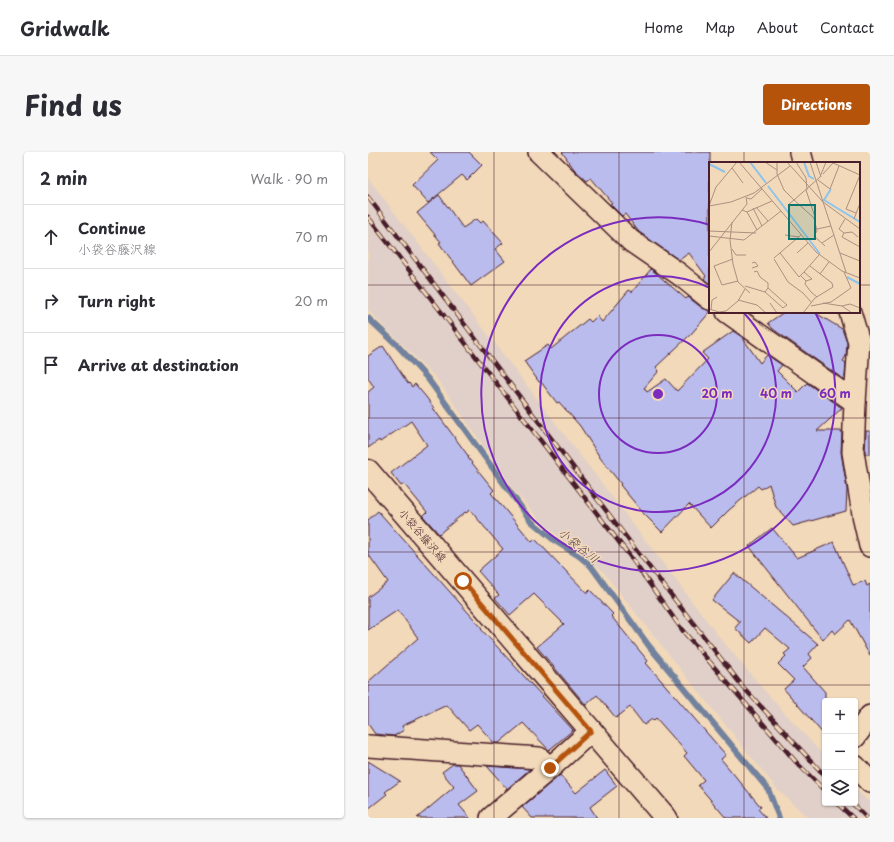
<!DOCTYPE html>
<meta charset="utf-8">
<style>
:root{--surface:#fff;--page:#f7f7f7;--text:#2b2b33;--muted:#7c7c81;--line:#e1e1e2;--accent:#b45309}
body{margin:0;font-family:"Playpen Sans","Klee One",sans-serif;background:var(--page);color:var(--text)}
.controls{position:absolute;right:12px;bottom:12px;display:grid;overflow:hidden;border-radius:4px;box-shadow:0 1px 3px #0004}
.controls button{width:36px;height:36px;display:grid;place-items:center;padding:0;border:0;border-bottom:1px solid var(--line);background:var(--surface);color:var(--text);font:20px sans-serif}
.stop{position:absolute;width:12px;height:12px;margin:-9px;border:3px solid #b45309;border-radius:50%;background:#fff}
.stop.end{background:#b45309;border-color:#fff;box-shadow:0 1px 4px #0008}
.list{margin:0;padding:0;list-style:none}
h2{display:flex;justify-content:space-between;align-items:center;height:52px;margin:0;padding:0 16px;font-size:17px}
h2 small{font-size:13px;font-weight:400;color:var(--muted)}
.list li{display:grid;grid-template-columns:26px 1fr auto;gap:12px;align-items:center;box-sizing:border-box;height:64px;padding:0 16px;border-top:1px solid var(--line)}
.list b{display:block;font-size:15px;white-space:nowrap}
.list p{margin:0;font-size:13px;white-space:nowrap;color:var(--muted)}
.list em{font-size:13px;font-style:normal;color:var(--muted)}
.icon{flex:none;width:22px;height:22px;fill:none;stroke:currentColor;stroke-width:2;stroke-linecap:round;stroke-linejoin:round}
.map{position:relative;flex:none;width:502px;height:666px;overflow:hidden;border-radius:4px}
header{display:flex;align-items:center;gap:24px;box-sizing:border-box;height:56px;padding:0 20px;background:var(--surface);border-bottom:1px solid var(--line)}
header strong{font-size:19px}
nav{display:flex;gap:22px;margin-inline-start:auto;font-size:14px}
.intro{display:flex;align-items:center;justify-content:space-between;box-sizing:border-box;height:96px;padding:0 24px}
h1{margin:0;font-size:28px}
.button{padding:10px 18px;border-radius:4px;background:var(--accent);color:#fff;font-size:14px;font-weight:700}
main{display:flex;gap:24px;padding:0 24px}
aside{flex:1;background:var(--surface);border-radius:4px;box-shadow:0 1px 3px #0004}
.map>svg:first-child{display:block}
.built{fill:#e0d0c9}
.lines{fill:none;stroke-linecap:round;stroke-linejoin:round}
.stream{stroke:#72829e;stroke-width:6}
.building{fill:#babcee;stroke:#4a1f2b}
.minor-casing{stroke:#4a1f2b;stroke-width:24}
.secondary-casing{stroke:#4a1f2b;stroke-width:25}
.minor{stroke:#f1d9b9;stroke-width:21}
.secondary{stroke:#f1d9b9;stroke-width:22}
.rail-casing{stroke:#4a1f2b;stroke-width:4.5}
.rail{stroke:#f1d9b9;stroke-width:3;stroke-dasharray:9;stroke-linecap:butt}
.route{stroke:#b45309;stroke-width:5}
.grid{fill:none;stroke:#4a1f2b;stroke-width:1;stroke-opacity:0.55}
.ring{fill:none;stroke:#7b2cbf;stroke-width:2}
.labels{text-anchor:middle;dominant-baseline:central;stroke-width:3;stroke-linejoin:round;paint-order:stroke}
.street-label{font-size:11px;fill:#4a1f2b;stroke:#f1d9b9}
.water-label{font-size:12px;font-style:italic;fill:#574051;stroke:#f1d9b9}
.inset-river{fill:none;stroke:#8dc4eb;stroke-width:2}
.inset-road{fill:none;stroke:#ae8f80;stroke-width:1}
.view{fill:#0f766e;fill-opacity:0.15;stroke:#0f766e;stroke-width:2}
.inset-edge{fill:none;stroke:#4a1f2b;stroke-width:2}
.centre{fill:#7b2cbf;stroke:#f1d9b9;stroke-width:2}
.ring-label{font-size:12px;text-anchor:middle;font-weight:bold;fill:#7b2cbf;stroke:#f1d9b9;stroke-width:3;stroke-linejoin:round;paint-order:stroke}
</style>
<header>
<strong>Gridwalk</strong>
<nav><a>Home</a><a>Map</a><a>About</a><a>Contact</a></nav>
</header>
<div class="intro"><h1>Find us</h1><a class="button">Directions</a></div>
<main>
<aside>
<h2>2 min<small>Walk · 90 m</small></h2>
<ul class="list">
<li><svg class="icon" aria-label="ahead" viewBox="0 0 24 24"><path d="M12 20V5M6 11l6-6 6 6"/></svg><div><b>Continue</b><p>小袋谷藤沢線</p></div><em>70 m</em></li>
<li><svg class="icon" aria-label="right" viewBox="0 0 24 24"><path d="M7 20v-9h11M14 6l5 5-5 5"/></svg><div><b>Turn right</b></div><em>20 m</em></li>
<li><svg class="icon" aria-label="arrive" viewBox="0 0 24 24"><path d="M6 21V4h12l-3 4 3 4H6"/></svg><div><b>Arrive at destination</b></div></li>
</ul>
</aside>
<div class="map">
<svg width="502" height="666" viewBox="0 0 502 666">
<rect width="100%" height="100%" fill="#f1d9b9"/>
<filter id="ink" filterUnits="userSpaceOnUse"><feTurbulence type="fractalNoise" baseFrequency=".025" numOctaves="2"/><feDisplacementMap in="SourceGraphic" scale="8" xChannelSelector="R" yChannelSelector="G"/><feConvolveMatrix kernelMatrix="1 2 1 2 8 2 1 2 1" color-interpolation-filters="sRGB"/></filter>
<g filter="url(#ink)">
<path class="built" d="M0 26 352 486 402 545 457 605V651H487V636L502 651V666H440L410 638 314 519 232 416 192 386 176 372 149 342 69 227 0 158Z"/>
<g class="lines">
<path class="stream" d="M0 166 28 192 60 227 163 369 187 389 211 404 223 414 281 494 400 637 411 666"/>
</g>
<g class="building">
<path d="M62 0H101L114 13 99 28 94 23 60 51 44 33 70 8Z"/>
<path d="M194 0H342V132L336 127 338 124 321 101 311 108 271 80 257 62 254 64 242 52 244 51 223 26 219 29 206 17Z"/>
<path d="M71 43 95 76 108 67 112 71 115 69 135 91 127 97 137 109 103 134 71 91 73 90 49 61Z"/>
<path d="M283 117 318 147 320 145 334 156 342 159V160L323 182 288 215 291 219 276 236 279 240 298 227 309 239 340 207 334 201 365 179 374 185 392 211 399 203 414 213 409 219 430 240 439 231 474 256 449 279H474L473 300 479 337 478 359 425 374 408 355 401 332 393 337 390 334 361 358 343 376 321 352 294 380 276 362 252 333 253 332 233 307 212 274 191 250 189 251 173 230H171L156 209 180 193 183 197 220 167 223 170 229 164 234 170 261 138 264 140Z"/>
<path d="M416 160H446L474 177 479 191 478 204 475 209 478 211 477 224 475 227 405 177 400 171Z"/>
<path d="M15 194 40 232 41 231 44 235 47 232 58 245 66 256H65L101 305 100 306 126 338 123 341 164 390 167 387 219 441 222 438 245 462 243 464 280 509 278 511 358 603 353 607 393 655 390 657 398 666H358L330 633 336 628 316 604 319 601 288 566 285 569 284 567 276 573 262 555 248 566 229 543 218 553 169 495 196 472 166 442 142 463 127 446 131 443 110 419 135 397 102 358 98 361 97 360 71 382 55 364 59 360 36 332 33 334 23 321 59 293 43 269 12 290 11 288 0 296V240L6 235 0 226V204Z"/>
<path d="M498 279H502V302H497Z"/>
<path d="M10 359 114 476 113 477 205 578 181 598 155 571 131 591H126L109 572 101 578 79 553 34 574 36 578 26 584 7 582 0 572V530L50 486 30 458 0 478V445L20 430 0 402V368Z"/>
<path d="M404 376 429 406 466 390 485 433 497 429 499 434 502 432V504L482 468 467 482 464 478 455 488 381 394Z"/>
<path d="M366 421 450 492 441 502 444 506 435 515 457 540V584L416 537 426 528 410 512 418 504 416 502 422 497 397 476 383 491 367 476 372 470 344 448Z"/>
<path d="M0 609 32 629 17 640 19 642 0 657Z"/>
<path d="M85 612H90L110 639 91 653 102 666H49L86 635 74 620Z"/>
<path d="M119 614 162 617 139 637Z"/>
<path d="M237 618 249 634 222 655 229 666H164L154 655 192 623 208 641Z"/>
</g>
<g class="lines">
<g class="minor-casing">
<g id="minor">
<path d="M171 0 263 89 311 122 342 147"/>
<path d="M432 0 435 11"/>
<path d="M359 160 487 250 485 300 496 368 502 394"/>
<path d="M482 160 491 190 487 250"/>
<path d="M487 585 502 564"/>
<path d="M0 594 171 606 182 616"/>
<path d="M487 614 502 630"/>
<path d="M123 666 182 616 223 579"/>
</g>
</g>
<g class="secondary-casing">
<path id="secondary" d="M0 319 298 666"/>
</g>
<use href="#minor" class="minor"/>
<use href="#secondary" class="secondary"/>
<g class="rail-casing">
<g id="rail">
<path d="M0 45 268 398 375 535 457 624"/>
<path d="M0 65 261 403 315 479 428 610 457 639"/>
<path d="M469 651 485 666"/>
<path d="M484 651 499 666"/>
</g>
</g>
<use href="#rail" class="rail"/>
</g>
</g>
<g class="lines" filter="url(#ink)">
<path class="route" d="M95 429 223 579 182 616"/>
</g>
<path class="grid" d="M126 0V666M251 0V666M376 0V11M0 133H342M491 133H502M376 160V666M0 266H502M0 400H502M0 533H502"/>
<g class="ring">
<circle cx="290" cy="242" r="59"/>
<path d="M375 160A118 118 0 1 1 342 136"/>
<path d="M447 160A177 177 0 1 1 342 73"/>
</g>
<g class="labels">
<g class="street-label">
<text transform="translate(55 383) rotate(49)">小袋谷藤沢線</text>
</g>
<g class="water-label">
<text transform="translate(211 393) rotate(39)">小袋谷川</text>
</g>
</g>
<g transform="translate(341 10)">
<rect width="151" height="151" fill="#f1d9b9"/>
<path class="inset-river" d="M41 0 57 21M95 0 100 14 105 17M0 2 16 10M59 24 111 92M122 27 115 38 151 60M138 115 151 122"/>
<path class="inset-road" d="M30 0 107 90 133 109 151 116M56 0 68 8M68 0V12L75 28 85 38 80 42M78 0 114 40 151 67M87 0 97 16 98 28M101 0 137 110M107 0 112 15M122 0 151 13M23 6 34 21M114 12 124 1M109 18 121 27 130 4M97 28 106 55M38 36 42 37 53 27M0 44 22 40 45 31 81 4M0 44 7 25 28 0M47 45 59 59M44 46 53 64M33 48 38 50 48 68M38 50 63 39M147 51 137 47 151 13M136 57 130 67 135 71 133 75 151 85M145 57 151 41M23 60 21 78 24 102 29 120 41 131M108 67 122 64M0 69 47 71M135 71 143 70 149 75M76 73 90 75M0 74 35 78 72 49M113 81 125 73M116 84 105 74 108 69 105 56 85 38 111 15 117 0M23 87 27 93H37M0 90 38 42 37 35M71 91 90 115 95 110 103 117 97 119M88 91 99 81M131 91 151 99M65 96 92 73M24 97 5 104 13 123 29 119M65 97 79 120 94 131 102 140M43 101 46 100 49 104 43 106M45 110 48 109 51 115 59 121V126M95 110 110 93M111 112 120 100M92 114 97 119 96 122 102 130 108 135M36 124 56 130 59 126 78 143 74 146 56 130M29 138 48 143 57 151M61 141 68 151M114 141 133 144 143 151M102 144 122 140 142 126 135 110M133 144 141 142 151 146M0 147 10 150 17 149 29 139 36 127M2 148 3 138 8 135M94 151 106 136 124 125 123 121 101 104"/>
<path class="view" d="M80 43H106V77H80Z"/>
<rect width="151" height="151" class="inset-edge"/>
</g>
<circle cx="290" cy="242" r="6" class="centre"/>
<g class="ring-label">
<text x="349" y="246">20 m</text>
<text x="408" y="246">40 m</text>
<text x="467" y="246">60 m</text>
</g>
</svg>
<div class="controls">
<button>+</button>
<button>−</button>
<button><svg class="icon" aria-label="layers" viewBox="0 0 24 24"><path d="M12 4l9 5-9 5-9-5zM3 14l9 5 9-5"/></svg></button>
</div>
<div class="stop" style="left:95px;top:429px"></div>
<div class="stop end" style="left:182px;top:616px"></div>
</div>
</main>
